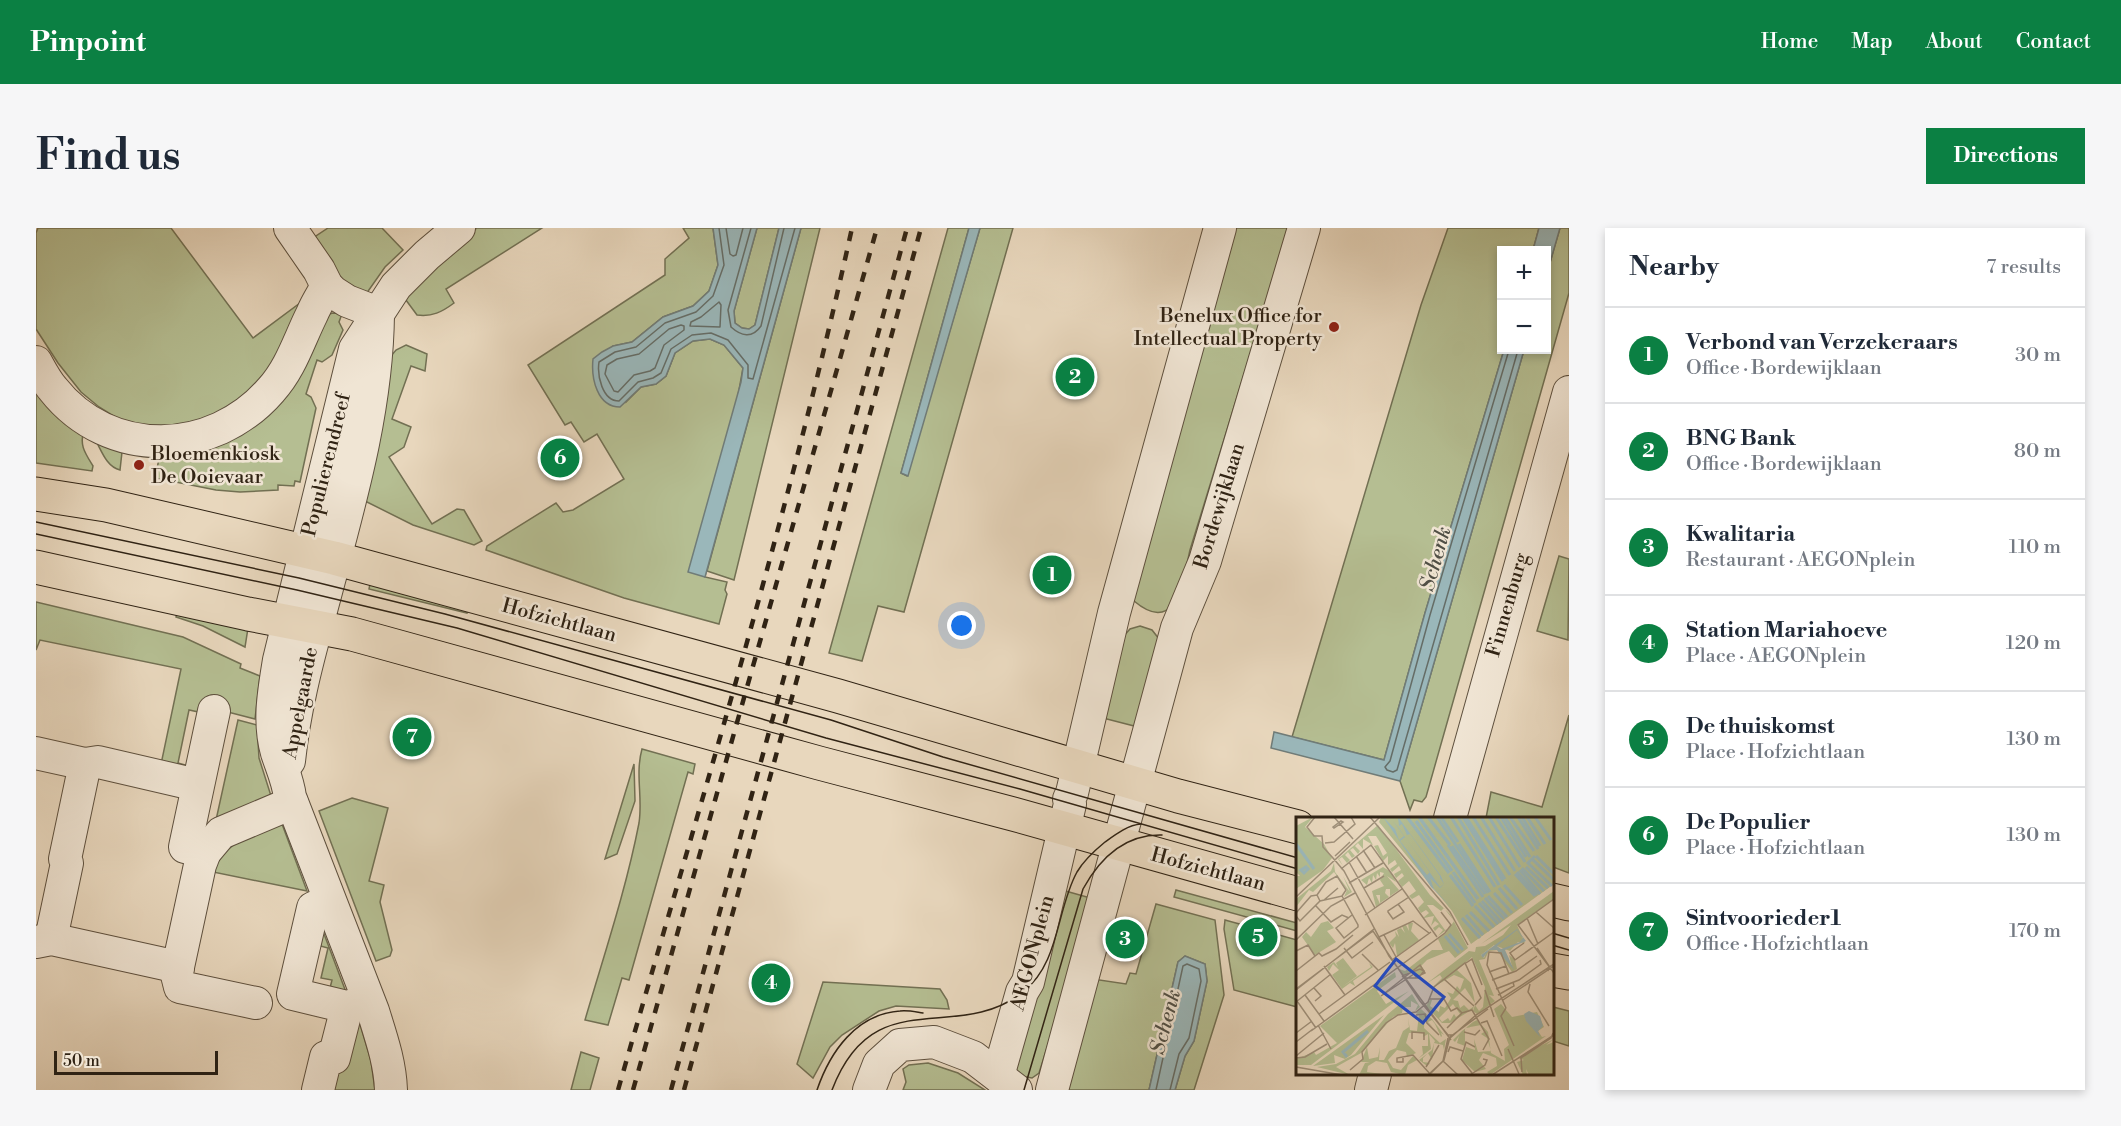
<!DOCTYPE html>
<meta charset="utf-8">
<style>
:root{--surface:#fff;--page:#f6f6f7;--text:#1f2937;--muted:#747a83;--line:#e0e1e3;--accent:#0b8043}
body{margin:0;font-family:"Libre Bodoni",serif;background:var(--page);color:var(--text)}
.controls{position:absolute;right:18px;top:18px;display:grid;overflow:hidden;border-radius:0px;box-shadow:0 3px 9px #0003}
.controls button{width:54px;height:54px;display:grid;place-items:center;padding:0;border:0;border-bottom:2px solid var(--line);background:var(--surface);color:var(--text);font:30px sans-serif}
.scale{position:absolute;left:18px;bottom:15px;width:164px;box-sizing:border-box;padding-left:6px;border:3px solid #302314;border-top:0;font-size:16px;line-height:21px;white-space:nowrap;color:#302314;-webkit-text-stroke:4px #f0e5d4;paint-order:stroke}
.you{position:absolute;left:926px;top:398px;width:21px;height:21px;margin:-15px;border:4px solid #fff;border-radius:50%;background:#1a73e8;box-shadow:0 0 0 9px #1a73e833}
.badge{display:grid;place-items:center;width:39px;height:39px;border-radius:50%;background:var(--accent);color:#fff;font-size:20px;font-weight:700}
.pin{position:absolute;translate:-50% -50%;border:3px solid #fff;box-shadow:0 2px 6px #0006}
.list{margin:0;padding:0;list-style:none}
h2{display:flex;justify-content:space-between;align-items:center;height:78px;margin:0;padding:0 24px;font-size:26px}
h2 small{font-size:20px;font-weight:400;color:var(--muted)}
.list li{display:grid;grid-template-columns:39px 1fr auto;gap:18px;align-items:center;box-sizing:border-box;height:96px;padding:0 24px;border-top:2px solid var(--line)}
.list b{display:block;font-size:22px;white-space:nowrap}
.list p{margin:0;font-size:20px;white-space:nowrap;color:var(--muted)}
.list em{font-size:20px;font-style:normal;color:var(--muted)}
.map{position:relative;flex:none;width:1533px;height:862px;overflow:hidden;border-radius:0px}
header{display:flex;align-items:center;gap:36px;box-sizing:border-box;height:84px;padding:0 30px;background:var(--accent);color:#fff}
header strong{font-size:28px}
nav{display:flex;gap:33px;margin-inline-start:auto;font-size:21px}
.intro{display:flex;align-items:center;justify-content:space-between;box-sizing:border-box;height:144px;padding:0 36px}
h1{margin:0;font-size:42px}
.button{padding:15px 27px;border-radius:0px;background:var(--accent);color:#fff;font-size:21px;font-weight:700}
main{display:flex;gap:36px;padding:0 36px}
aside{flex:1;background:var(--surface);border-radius:0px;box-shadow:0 3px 9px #0003}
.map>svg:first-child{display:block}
.green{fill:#b5be92;stroke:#727053;stroke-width:1.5}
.water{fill:#9ab7ba;stroke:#707c78;stroke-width:1.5}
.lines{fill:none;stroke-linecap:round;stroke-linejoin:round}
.shore{stroke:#656d67;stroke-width:1.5}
.minor-casing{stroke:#5e503e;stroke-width:34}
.major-casing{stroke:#302314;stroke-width:35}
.minor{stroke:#f0e5d4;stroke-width:32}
.major{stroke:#e8d7bd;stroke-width:33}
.tram{stroke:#302314;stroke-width:1.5}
.rail{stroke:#302314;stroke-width:4.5;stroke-dasharray:10 10;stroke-linecap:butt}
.poi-dot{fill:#8f2418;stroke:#f0e5d4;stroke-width:2}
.labels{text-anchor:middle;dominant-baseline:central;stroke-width:5;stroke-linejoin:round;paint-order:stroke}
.poi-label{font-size:20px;fill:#302314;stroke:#f0e5d4;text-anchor:end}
.street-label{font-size:20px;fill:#302314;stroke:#f0e5d4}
.water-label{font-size:21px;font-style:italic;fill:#504f46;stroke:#f0e5d4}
.inset-river{fill:none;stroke:#9ab7ba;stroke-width:3}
.inset-road{fill:none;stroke:#9e8f79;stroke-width:1.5}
.view{fill:#1d4ed8;fill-opacity:0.15;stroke:#1d4ed8;stroke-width:3}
.inset-edge{fill:none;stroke:#302314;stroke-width:3}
</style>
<header>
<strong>Pinpoint</strong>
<nav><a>Home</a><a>Map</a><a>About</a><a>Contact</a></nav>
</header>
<div class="intro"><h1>Find us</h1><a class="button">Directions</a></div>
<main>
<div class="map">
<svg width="1533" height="862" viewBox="0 0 1533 862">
<rect width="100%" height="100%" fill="#e8d7bd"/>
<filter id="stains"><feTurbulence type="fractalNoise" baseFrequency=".00333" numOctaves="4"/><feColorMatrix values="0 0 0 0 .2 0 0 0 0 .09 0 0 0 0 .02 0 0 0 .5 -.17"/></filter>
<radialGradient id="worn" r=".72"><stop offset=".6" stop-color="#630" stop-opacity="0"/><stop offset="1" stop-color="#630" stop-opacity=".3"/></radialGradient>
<g class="green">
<path d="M2 0H135L217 110 268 72 240 134 209 170 161 196 118 199 84 192 63 179 45 164 22 135 0 101V5Z"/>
<path d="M292 0H346L367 22 349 39 328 69H320L271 14Z"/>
<path d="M441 0H506L410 61 418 75C406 84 396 89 381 87L367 68 408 25Z"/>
<path d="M647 0H677L682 37 673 63 657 78 627 89 596 114 577 118 590 174 605 159 620 156 630 148 639 125 657 113 674 111 688 117 707 140 669 349 691 354 689 362 691 366 683 396 588 370 450 322 451 318 520 275 527 284 537 282 588 251 561 206 548 214 535 194 529 197 492 137 629 47V31L653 10Z"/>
<path d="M721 0H743L719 97 713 101 706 100 699 95 698 83Z"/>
<path d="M765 0H784L698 352 671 343Z"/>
<path d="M912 0H933L865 245 871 248 944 0H977L868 384 842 378 826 433 793 425Z"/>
<path d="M1196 0H1253L1154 322C1147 352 1141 409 1098 373L1097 357Z"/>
<path d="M1412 0H1503L1497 22H1466V122H1468L1389 385 1348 532 1256 509 1385 77Z"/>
<path d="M1524 0H1533V65L1390 569 1386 574 1378 572 1374 582 1364 553 1488 122H1510L1511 45Z"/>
<path d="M297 85 306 86 303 94 307 102 296 127 286 134 281 132 270 166 275 169 280 180 264 254 259 253 258 258 242 257V262L204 264 180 262 119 250 123 231 86 224 84 242C71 239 66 224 60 213L158 218 285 88Z"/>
<path d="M370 117 391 126 389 143 375 138 356 191 375 199 368 219 353 229 396 296 421 281 428 282 446 313 438 317 377 297 329 273 355 128 360 122Z"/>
<path d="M0 147 48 202C43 217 49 225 57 238L56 243 0 235Z"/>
<path d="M1523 328 1533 331 1532 412 1501 403Z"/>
<path d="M334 356 432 382 431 385 333 361Z"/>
<path d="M0 374 147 409 205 436 204 440 224 448 219 491 188 483 167 485 153 482 142 535 156 539 124 541 145 441 4 412 0 422Z"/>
<path d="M141 385 212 400 209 419 167 398 140 389Z"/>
<path d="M1104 398 1116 402 1127 416 1106 500 1063 489 1086 410 1094 401Z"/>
<path d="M1533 487V645L1517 639 1516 590H1450L1455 564 1506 579Z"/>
<path d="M202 492 221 497 223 530 236 571 180 592Z"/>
<path d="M606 521 659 536 657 546 652 544 593 752 586 750 572 797 549 792C568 727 590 662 603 595 607 570 599 546 606 521Z"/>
<path d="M598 536 599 573 581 626 569 631Z"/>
<path d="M316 570 352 580 333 653 348 657 344 674 356 722 354 728 340 733 283 583Z"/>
<path d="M246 596 271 663 177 644C190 611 216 608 246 596Z"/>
<path d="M1026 662 1058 671 1003 845 996 850 985 848 978 842Z"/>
<path d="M1140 662 1261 695V703L1138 669Z"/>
<path d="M1120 676 1179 692 1188 767 1158 862H1139L1149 828 1158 813 1171 753 1169 736 1149 728 1142 734 1113 862H1026L1057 751 1090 756 1094 745 1100 746Z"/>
<path d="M282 690 313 772 292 768 296 752 285 750 292 720 277 716Z"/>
<path d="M1189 692 1261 712V779L1198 762 1188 701Z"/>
<path d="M787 754 904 761 911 772 913 781 860 778 843 783 806 807 794 819 777 850 761 836Z"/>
<path d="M1517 779 1533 783V818L1517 813Z"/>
<path d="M323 793 335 833 339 862H290L306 824Z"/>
<path d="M545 824 563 830 554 862H535Z"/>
<path d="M892 835 922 845 949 862H867L870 854 867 841 873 837Z"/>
</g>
<g class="water">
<path d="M677 0H721L698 83 699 95 706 100 713 101 719 97 743 0H765L669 349 652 344 705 154 707 140 688 117 674 111 657 113 639 125 630 148 620 156 605 159 584 179C561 179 555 150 557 131L566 124 577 118 596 114 627 89 657 78 673 63 682 37Z"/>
<path d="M933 0H944L872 248 865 245Z"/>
<path d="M1503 0H1524L1511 45 1510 22H1497Z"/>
<path d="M1468 122H1488L1364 553 1235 520 1238 504 1348 532 1389 385Z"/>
<path d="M1149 728 1169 736 1171 753 1158 813 1149 828 1139 862H1113L1142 734Z"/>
</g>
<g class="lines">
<g class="shore">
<path d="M683 0 688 37 677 68 660 84 629 95 600 119 579 124 563 134C561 147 566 173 583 173L602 154 617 150 625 145 635 121 656 107 675 105 692 112 712 137V150L717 151 759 0"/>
<path d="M690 0 694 26 697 28 700 27 707 0"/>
<path d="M715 0 692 82 695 99C705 108 716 111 725 98L748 0"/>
<path d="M683 74 685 77 684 99 654 98 655 94 665 89Z"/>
<path d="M645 97 648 98V102L628 117 619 140 614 143 598 147 582 164 578 163 569 146 571 137 581 131 603 126 633 101Z"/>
<path d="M1473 122 1394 387 1354 533 1349 539 1351 542 1357 544 1361 542 1482 122"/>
<path d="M1120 862 1147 738 1151 736 1163 741 1165 753 1153 810 1143 826 1134 862"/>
</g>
<g class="minor-casing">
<g id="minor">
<path d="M254 0 283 42 291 58 297 64 311 73 342 85"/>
<path d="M0 134C5 143 10 153 17 161 73 232 177 229 235 162 255 140 263 112 276 86 280 76 286 67 291 58"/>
<path d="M0 525 49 536 29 631 31 635 15 711"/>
<path d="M253 533C258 484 270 437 283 390 309 290 341 190 342 86"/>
<path d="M49 536 62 534 161 557"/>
<path d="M1414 590 1533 164"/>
<path d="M169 624 149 619 178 483"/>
<path d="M293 673 277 680 257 766 311 779 332 773"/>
<path d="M0 714 15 711 142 739 164 637 169 624 185 605 256 575"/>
<path d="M142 739 141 747 144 759 220 775"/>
<path d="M962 848 986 764 992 754 1034 576 1033 571 1036 565 1078 385 1184 0"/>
<path d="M282 862 290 829 298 830 311 779"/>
<path d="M355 862C354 834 345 809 337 783L254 569C252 553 246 540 241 525 232 494 238 463 243 432L319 121 360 58 391 27 423 0"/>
<path d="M833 862 843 836 864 817 898 814 937 829 980 862"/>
<path d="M1016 862 1141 400 1169 333 1268 0"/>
<path d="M1335 862 1339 846"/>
</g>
</g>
<g class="major-casing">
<g id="major">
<path d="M0 266 70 277 298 330 802 468 1142 568 1262 599"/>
<path d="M0 339 212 386 316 406 783 535 977 586 1262 666"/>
<path d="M1516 672 1533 676"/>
<path d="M1516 742 1533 745"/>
</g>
</g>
<use href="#minor" class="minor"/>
<use href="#major" class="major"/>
<g class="tram">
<path d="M0 294 263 350 409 386 795 492 907 529 1262 630"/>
<path d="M0 306 261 362 421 400 790 510 984 561 1262 641"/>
<path d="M1516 705 1533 710"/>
<path d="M1516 717 1533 722"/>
<path d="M781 862C794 824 820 786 864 783 872 782 880 784 887 785"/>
<path d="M796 862C838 752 920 817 987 764 1024 735 1020 682 1041 644 1048 632 1058 623 1069 614 1080 606 1092 597 1105 596"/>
<path d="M988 862 1047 661C1064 630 1088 606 1126 607"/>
</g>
<g class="rail">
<path d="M582 862C664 576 752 291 816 0"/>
<path d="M597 862 841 0"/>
<path d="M635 862 871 0"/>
<path d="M648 862 885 0"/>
</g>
</g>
<g class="poi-dot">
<circle cx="1298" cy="99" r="6"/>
<circle cx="103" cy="237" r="6"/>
</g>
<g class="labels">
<g class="poi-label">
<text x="1286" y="88">Benelux Office for<tspan x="1286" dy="23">Intellectual Property</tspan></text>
<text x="115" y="226" text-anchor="start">Bloemenkiosk<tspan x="115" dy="23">De Ooievaar</tspan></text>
</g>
<g class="street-label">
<text transform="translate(291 237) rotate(-76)">Populierendreef</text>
<text transform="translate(1184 278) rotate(-73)">Bordewijklaan</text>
<text transform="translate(1472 377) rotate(-74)">Finnenburg</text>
<text transform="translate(523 393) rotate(15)">Hofzichtlaan</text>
<text transform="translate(265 475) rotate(-79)">Appelgaarde</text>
<text transform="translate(1172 642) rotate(15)">Hofzichtlaan</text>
<text transform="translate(997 725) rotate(-75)">AEGONplein</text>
</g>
<g class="water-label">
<text transform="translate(1400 331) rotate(-74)">Schenk</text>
<text transform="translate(1130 794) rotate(-75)">Schenk</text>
</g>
</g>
<g transform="translate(1260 589)">
<rect width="258" height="258" fill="#e8d7bd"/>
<path d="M17 0 9 10 28 27 36 41 27 53 0 72V59H4L0 55V9ZM85 0H258V67L175 127 156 94 83 5ZM82 8 134 78 154 97 172 131 159 141 153 134 131 143 125 149 129 154 121 159 117 153 108 158 103 152 109 154 136 133H147L142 122 150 116 158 104 148 91 145 94 137 88H131L149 113 152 112 142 119 147 113 143 110 139 114 137 111 143 107 139 104 135 109 138 99 127 101 133 96 130 93 125 96 122 91 128 85 123 78 116 82 113 79 120 74 113 64 106 70 102 64 108 59 106 56 100 61 98 57 105 53 103 49 96 55 94 52 101 47 99 43 92 48V39L87 44 78 29 82 28 87 39 91 36 80 19H72L77 28 67 22V32L62 26 59 29 64 34 62 37 57 31 54 33 59 39 56 41 52 35 49 38 54 43 51 46 46 40 43 42 47 49 42 42ZM38 46 39 55 54 75 47 59 56 75 48 80 51 73 38 55 17 75 13 73 0 90V82L35 54ZM87 50 95 55 100 65 91 59 103 73 94 79V72H90L89 76 93 80 84 86V78H80L84 87 80 90 76 74 88 69 84 63 88 56 84 55V60L81 56 80 63 77 58 76 66 73 61 71 68 65 63ZM258 74V82L221 108 229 126 222 125 214 134 198 128 185 138 188 141 190 136 193 133 198 132 201 133 205 135 216 149 217 153 213 138 219 143 221 152 216 155 201 133 193 134 189 142 183 143 198 179 193 178 199 184 181 197 177 194 179 188 183 194 187 190 189 170 176 140 161 153 175 166 179 186 169 171 157 183 162 184 164 191 168 188 173 193 178 189 177 192 154 206H146L130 189 134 183H136L134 189 143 195 144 189 149 191 155 181 151 175 157 177 161 169 164 173 168 162 158 158 136 171 146 161 144 158 130 167 173 134 179 135 180 130 189 129 207 118 215 108 185 127ZM157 187 164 197 160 200 158 197 154 204 152 201 146 205 143 201ZM32 104 38 111 31 114 40 125 19 138 6 120 10 115 15 120 25 106ZM112 106H117L115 114 123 123 101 139 99 126 97 131 93 126 100 119 99 114 103 120 101 113 105 111 109 116 106 109 110 108 113 114ZM47 141 61 159 46 170 75 150 73 146 77 150 57 164 59 169 54 166 46 172 36 158 43 153 37 147 33 154 31 150 38 145 42 150 40 146ZM99 155 100 160 81 174 90 187 113 174 15 248H0V242L18 235 20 238 41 226 24 209ZM116 177 124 190 119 194 122 188 115 184V190H107L106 196 97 200 65 236 40 250 54 258 21 250 40 247 59 237 92 197ZM205 187 216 200 241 195 248 210 242 214 246 220 250 219 194 258 191 255 201 249 200 241 187 236 183 243 190 252 179 255 166 243 170 230 179 233 178 222 182 235 195 234 191 221 185 217 188 215 185 208 169 211V229L161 226 163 219 159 225 157 223 166 214 177 205 181 203 192 215 195 236 209 244 208 232 213 228 198 192ZM125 192 136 202 148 218 145 216 146 219 145 220 139 207 136 203 132 205 137 210 132 206 129 199 128 211 144 226 150 222 148 233 147 228 138 226 136 243 132 236 127 241V245L134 246 131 249 123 243 136 233 138 226 139 224 133 217 135 232 122 242 127 237 126 229H132V217L127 220V215L113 216 110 226 120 236 111 240 110 235 101 233 92 243 97 251 105 253 117 239 121 243 112 248 109 258 95 255 91 246 80 244 72 249 71 255 86 257 63 258 69 246 74 245H65L71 230 73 242 82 240 84 230 83 243H88L93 234 100 231 107 214 113 210 112 201 114 213 121 214 123 198 120 196ZM88 198 55 238 49 242 38 238 39 246 17 249ZM256 219 240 231 258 222 250 228 258 225V258H233L230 252 231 258H227L221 245 228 243 222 241Z" fill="#b5be92" fill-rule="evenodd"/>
<path d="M87 0 99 12 103 23 108 19 97 4 102 10 144 70 148 67 144 61V59L114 17 111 18 106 7 103 9 102 0 145 59 148 67 144 71 134 61 138 72 156 91 135 70ZM109 20 134 55 131 58 104 24ZM221 112 230 124 209 133 218 153 201 133H193L187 141 185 138ZM221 113 227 121 224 125 205 132 201 129ZM233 194 244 199 247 209 242 214 244 220 230 204 228 197Z" fill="#9ab7ba" fill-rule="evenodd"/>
<path class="inset-river" d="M111 0 153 56M123 0 182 82M132 0 154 28M141 0 192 76M145 0 162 25M155 0 199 70M162 0 203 68M167 0 207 64M170 0 209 62M177 0 214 58M185 0 219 54M193 0 224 50M200 0 229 45M205 0 230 40M209 0 234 40M214 0 238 34M222 0 242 32M226 0 244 29M231 0 249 27M239 0 255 23M120 4 156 54M0 27 18 52M163 27 194 75M152 28 187 80M156 29 189 77M239 39 236 42 258 63M240 39 258 57M235 43 232 46 256 69M10 50 12 52 8 56 5 53ZM230 50 252 71M226 51 248 74M224 53 244 77M157 55 179 86M221 55 241 78M219 57 239 79M154 58 177 89M208 68 226 88M203 71 221 92M198 76 216 96M192 79 211 100M189 81 208 102M186 84 205 105M183 86 202 107M179 89 198 110M174 95 193 114M170 98 187 118M166 101 184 121M153 117 167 133M149 119 163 136M51 240 47 235 72 214"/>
<path class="inset-road" d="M19 0 11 10 18 19H26L27 30 37 41M38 0 57 22M74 0 154 95 172 128M45 4 47 5 38 11 37 10ZM29 26 38 25 59 7 55 0M67 33 79 51M39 39 54 25M60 39 71 56M37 41 48 54 93 139 155 223M53 45 79 91M45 52 75 28 141 120M53 66 87 46M68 71 88 59M21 78 30 65 41 59 50 73 46 79M0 80 84 0M258 82 222 108 258 156M28 83 42 71M102 87 108 95 97 102 92 95V94L113 80M20 89 35 105 46 98 53 101M240 95 258 111M0 96 15 79 21 78 24 84M69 98 106 72M0 99 4 104 24 84 46 79 62 108V110L48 121 40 111 56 98M231 101 242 127M88 118 100 140M83 120 117 104 133 116M0 123 35 89 59 76M48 131 56 141 77 125M241 131 253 149 252 154M0 134 12 128 19 139M66 137 82 153M96 143 135 115M219 143 258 115M219 143 214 136 228 126M170 146 176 142 186 168M124 148 129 156 120 160 118 157 85 179ZM28 149 49 178M0 154 23 136 26 139 40 132 57 118M193 155 210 149M106 159 108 161H122L128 154 124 152 106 159M148 162 178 189M196 163 220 154 241 139M234 167 232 175 253 209M18 171 25 179 19 184M0 172 77 114 124 184 152 218H157M200 172 223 163 245 147 244 143M0 173 78 112M189 173 198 200M9 178 28 204M202 178 218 169 217 165M133 182H148L155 194 161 191 166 196 176 193 193 222 187 233M207 183 258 149M1 184 20 211M0 185 35 157M210 191 191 148 193 135 205 136 213 157M210 191 205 199 218 229M23 197 94 145M120 198 129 197 131 206 143 218M185 206 191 204 206 239M22 208 35 232M151 211 166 196M15 214 149 116 155 108 145 95M168 215 179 218 184 213M0 216 16 204M116 222V215L128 216V223M153 222 180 198 258 147M0 225 17 212M212 232 223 257M152 235 154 230 167 234M0 239 28 216M0 241 9 240 31 227M107 241V245H101V241L117 238 135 258M147 244 162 258M0 250 46 258M130 250 143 228M54 253 67 242 66 235 90 206 102 198 120 195 132 185 138 170 169 146 185 181 179 188M226 255 225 241 255 221 257 216M176 256 165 242 170 225 179 230M132 258 147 244 152 221M133 258 148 243 154 220 192 192M174 258 189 248 191 243 187 242M196 258 258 218"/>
<path class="view" d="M100 142 148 180 127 206 79 169Z"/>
<rect width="258" height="258" class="inset-edge"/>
</g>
<rect width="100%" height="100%" filter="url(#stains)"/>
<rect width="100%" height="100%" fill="url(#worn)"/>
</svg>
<div class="controls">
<button>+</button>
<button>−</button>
</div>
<div class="scale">50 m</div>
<div class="you"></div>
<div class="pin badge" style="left:1016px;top:347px">1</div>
<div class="pin badge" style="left:1039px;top:149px">2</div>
<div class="pin badge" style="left:1089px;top:711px">3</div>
<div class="pin badge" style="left:735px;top:755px">4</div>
<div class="pin badge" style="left:1222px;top:709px">5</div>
<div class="pin badge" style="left:524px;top:230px">6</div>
<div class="pin badge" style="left:376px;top:509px">7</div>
</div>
<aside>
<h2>Nearby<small>7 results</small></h2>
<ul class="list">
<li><span class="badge">1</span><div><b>Verbond van Verzekeraars</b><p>Office · Bordewijklaan</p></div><em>30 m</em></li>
<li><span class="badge">2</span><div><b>BNG Bank</b><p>Office · Bordewijklaan</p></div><em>80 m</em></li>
<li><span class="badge">3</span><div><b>Kwalitaria</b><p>Restaurant · AEGONplein</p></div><em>110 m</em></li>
<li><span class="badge">4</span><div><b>Station Mariahoeve</b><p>Place · AEGONplein</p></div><em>120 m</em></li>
<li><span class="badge">5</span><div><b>De thuiskomst</b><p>Place · Hofzichtlaan</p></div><em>130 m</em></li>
<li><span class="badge">6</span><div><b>De Populier</b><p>Place · Hofzichtlaan</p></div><em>130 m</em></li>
<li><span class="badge">7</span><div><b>Sintvoorieder1</b><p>Office · Hofzichtlaan</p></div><em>170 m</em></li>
</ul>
</aside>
</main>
